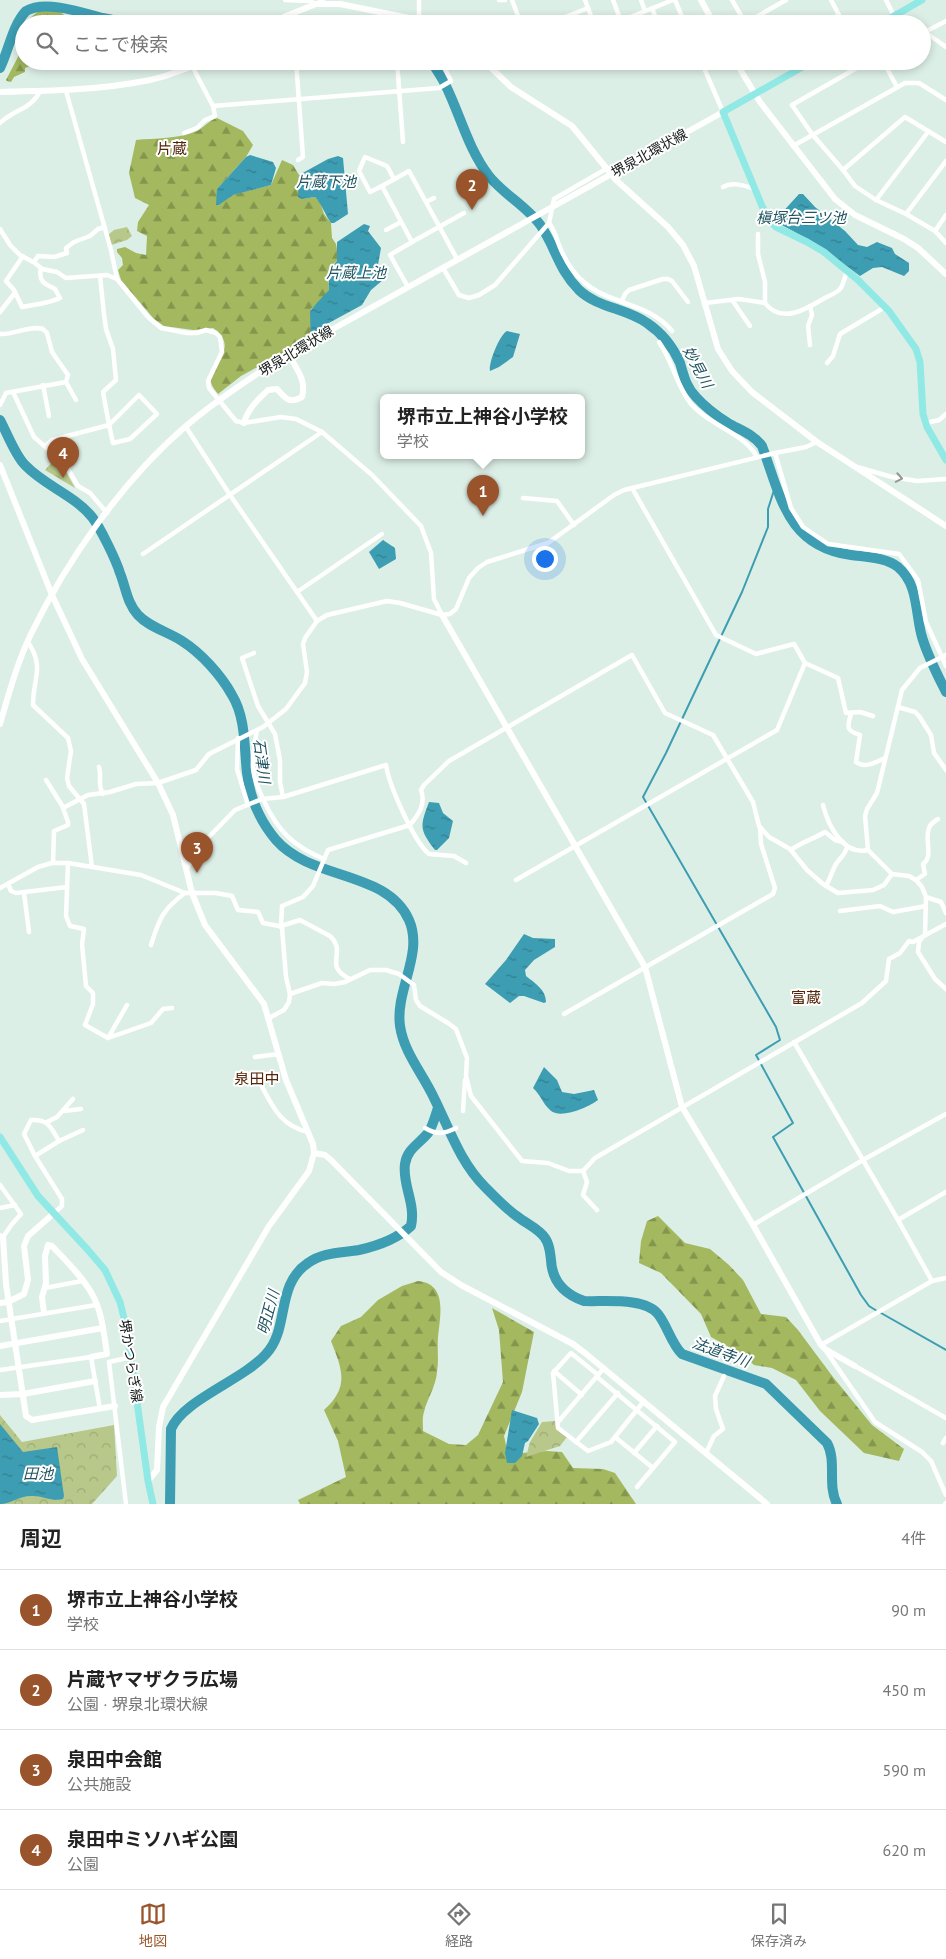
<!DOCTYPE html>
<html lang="ja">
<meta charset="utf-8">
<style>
:root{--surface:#fff;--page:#f2f2f2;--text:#222;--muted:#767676;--line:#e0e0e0;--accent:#9a542b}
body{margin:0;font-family:"PT Sans","Noto Sans JP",sans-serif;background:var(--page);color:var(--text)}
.you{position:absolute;left:544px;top:558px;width:18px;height:18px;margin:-12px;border:4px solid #fff;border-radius:50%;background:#1a73e8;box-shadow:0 0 0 8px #1a73e833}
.badge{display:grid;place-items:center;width:32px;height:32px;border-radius:50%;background:var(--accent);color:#fff;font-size:16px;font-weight:700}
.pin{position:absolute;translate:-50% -41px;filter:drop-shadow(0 1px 2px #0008)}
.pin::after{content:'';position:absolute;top:26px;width:18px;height:15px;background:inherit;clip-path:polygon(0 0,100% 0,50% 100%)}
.popup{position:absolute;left:380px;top:394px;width:205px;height:65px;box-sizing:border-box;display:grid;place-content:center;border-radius:8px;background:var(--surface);filter:drop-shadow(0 1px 4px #0005);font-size:16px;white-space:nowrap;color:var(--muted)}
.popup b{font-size:19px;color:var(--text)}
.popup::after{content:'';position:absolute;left:50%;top:100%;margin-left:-10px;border:10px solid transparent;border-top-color:var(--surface)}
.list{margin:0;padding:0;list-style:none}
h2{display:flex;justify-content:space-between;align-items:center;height:65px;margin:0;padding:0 20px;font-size:21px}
h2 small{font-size:16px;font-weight:400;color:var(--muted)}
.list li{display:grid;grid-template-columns:32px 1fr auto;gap:15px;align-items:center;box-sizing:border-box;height:80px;padding:0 20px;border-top:1px solid var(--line)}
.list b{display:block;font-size:19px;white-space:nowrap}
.list p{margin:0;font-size:16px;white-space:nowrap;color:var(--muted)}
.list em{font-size:16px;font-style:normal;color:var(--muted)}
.icon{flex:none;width:28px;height:28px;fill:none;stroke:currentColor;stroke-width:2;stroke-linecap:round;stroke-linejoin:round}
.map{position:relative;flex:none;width:946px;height:1504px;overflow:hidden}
.search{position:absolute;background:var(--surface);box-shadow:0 2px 8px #0003;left:15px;right:15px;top:15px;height:55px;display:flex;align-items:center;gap:12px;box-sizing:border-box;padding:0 18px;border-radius:28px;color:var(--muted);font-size:19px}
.sheet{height:385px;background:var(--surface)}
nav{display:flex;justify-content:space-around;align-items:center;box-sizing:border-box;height:70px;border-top:1px solid var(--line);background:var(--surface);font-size:14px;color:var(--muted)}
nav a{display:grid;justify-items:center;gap:2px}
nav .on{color:var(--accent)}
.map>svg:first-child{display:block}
.forest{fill:url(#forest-firs)}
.park{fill:url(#park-crowns)}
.water{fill:url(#water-ripples)}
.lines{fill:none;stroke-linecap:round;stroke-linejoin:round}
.stream{stroke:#3d9db2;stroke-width:2}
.river{stroke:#3d9db2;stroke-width:10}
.street{stroke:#fff;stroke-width:4.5}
.secondary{stroke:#fff;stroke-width:6}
.primary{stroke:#91e9e5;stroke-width:7}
.oneway{stroke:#959897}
.labels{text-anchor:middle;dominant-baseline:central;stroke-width:4;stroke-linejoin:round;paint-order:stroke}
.street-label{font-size:14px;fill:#141b18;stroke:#fff}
.neighbourhood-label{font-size:15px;fill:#542507;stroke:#fff}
.water-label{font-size:15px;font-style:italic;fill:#1f5460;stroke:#fff}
</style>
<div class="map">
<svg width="946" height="1504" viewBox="0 0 946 1504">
<defs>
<pattern id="forest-firs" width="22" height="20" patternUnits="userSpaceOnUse" patternTransform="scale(1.25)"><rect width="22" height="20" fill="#a3b85f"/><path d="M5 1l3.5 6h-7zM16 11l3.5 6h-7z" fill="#84954d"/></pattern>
<pattern id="park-crowns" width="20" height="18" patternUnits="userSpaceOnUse" patternTransform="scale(1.25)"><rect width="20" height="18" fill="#b8c88a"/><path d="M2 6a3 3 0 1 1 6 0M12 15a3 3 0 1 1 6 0" fill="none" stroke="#9dab76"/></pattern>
<pattern id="water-ripples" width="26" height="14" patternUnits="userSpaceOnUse" patternTransform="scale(1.25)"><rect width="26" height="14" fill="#3d9db2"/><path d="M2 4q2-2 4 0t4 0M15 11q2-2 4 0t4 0" fill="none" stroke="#327f90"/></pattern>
</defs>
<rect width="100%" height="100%" fill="#dcefe6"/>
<g class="forest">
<path d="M40 10C54 9 57 10 68 17 74 21 82 21 88 24H27L30 18Z"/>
<path d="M24 33V61H31L32 65 25 68V72L14 77 11 82 7 81 6 80 19 55Z"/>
<path d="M217 118 243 131 253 145 246 157 217 189 219 205 232 195 271 185 282 160 293 165 299 175 298 187 302 199 315 197 320 202 324 214 331 223 332 238 336 244 338 254 337 261 332 265V271L328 277 329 290 321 301 311 309 312 333 283 353 241 376 218 394C215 390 210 385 211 379 214 361 239 347 213 328L193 330 164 326 154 319 121 280 118 270 123 265 122 258 117 252V249L125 247 136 253 146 255 147 236 137 231 138 222 149 205 135 198 129 173 136 140C155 138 180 139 197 131 204 127 208 121 217 118Z"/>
<path d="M658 1216 685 1243 710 1249 729 1265 743 1280 761 1314 786 1317 798 1330 833 1377 872 1425 904 1449 899 1461 864 1453 820 1411 796 1380 772 1368 754 1365 743 1355 711 1337 701 1314 661 1273 639 1263 641 1241 647 1221Z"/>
<path d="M418 1281C448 1284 440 1316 438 1337 437 1348 439 1360 437 1372 436 1386 427 1399 424 1412 422 1418 423 1425 423 1431L449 1444 466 1445 478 1435 503 1382 499 1330 492 1308 534 1332 522 1392 504 1436 508 1454 547 1451 562 1452 573 1468 603 1469 615 1473 636 1504H300L298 1500 346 1477 338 1441 324 1410C350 1387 342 1369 331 1341L341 1326 361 1317 378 1300 402 1286Z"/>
</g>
<g class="park">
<path d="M127 227 132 236 127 240 111 245 108 235 114 230Z"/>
<path d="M55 459 63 466 75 488 45 470Z"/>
<path d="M0 1415 22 1442 114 1425 117 1476 92 1504H0Z"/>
<path d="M555 1421 567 1437 560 1446 526 1457 530 1442 542 1422Z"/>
</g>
<g class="water">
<path d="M250 155 273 162 276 168 271 185 233 195 219 205H216L217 189 246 157Z"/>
<path d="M338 156 343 158 348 214 334 223H331C325 215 322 204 315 197L302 199 298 197 299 175 328 159Z"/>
<path d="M799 194H803L815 207 845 231 858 245 867 247 877 242 892 248 895 254 909 263V271L904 276 882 267 873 268 860 276 815 243 778 223 780 217 779 216Z"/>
<path d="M364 224 370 226 368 231 381 248 378 265 385 273 383 280 371 290 362 305 327 324 334 335 311 348 310 312C311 309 326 293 329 290 328 279 329 269 337 261V242Z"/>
<path d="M507 331 520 334 513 357 499 367 490 371C488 363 500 334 507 331Z"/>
<path d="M383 540 395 548 396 559 379 569 369 552Z"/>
<path d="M429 802 439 803 443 813 453 821 449 838 437 850H435C419 829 420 826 429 802Z"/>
<path d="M524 934 533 938 555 939V947L534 960 525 970 526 976C535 983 546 990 546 1002L544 1003 524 996H519L510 1003 485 984 506 960Z"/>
<path d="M544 1067 557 1080 562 1092 574 1094 594 1090 598 1100C589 1107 560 1120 550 1110 543 1104 540 1094 533 1088Z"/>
<path d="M512 1410 537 1418 539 1424 528 1441 525 1443 522 1456 515 1463H507L505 1453Z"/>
<path d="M0 1424 23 1452 57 1447 64 1496 63 1499C53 1502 41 1495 31 1496 19 1496 11 1504 0 1504Z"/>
</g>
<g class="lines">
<g class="stream">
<path d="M776 484 768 509V527L742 592 666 753 643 797 776 1027 780 1040 756 1055 793 1123 773 1137 861 1295 869 1306 877 1311"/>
<path d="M881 1313 946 1350"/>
</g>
<g class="river">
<path d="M431 61C436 69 441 76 445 84 460 114 468 149 489 176 503 194 528 207 541 226 556 248 558 269 579 290 598 308 626 308 647 323 662 333 673 347 680 363 684 376 686 387 696 397 705 407 717 416 728 423 740 430 753 434 762 446 781 497 787 546 851 555 865 557 886 557 898 567 919 585 915 613 922 637 928 657 937 674 946 692"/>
<path d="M0 68C9 50 12 26 26 11 45 0 80 12 102 18 112 20 123 21 133 24"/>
<path d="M0 420C7 433 15 455 25 465 45 486 74 495 92 517 100 527 116 560 120 573 126 588 127 603 138 615 149 627 168 632 182 641 201 653 221 675 232 695 246 718 244 747 247 773 250 798 259 820 276 840 312 881 387 870 409 920 424 954 395 990 400 1026 404 1053 423 1074 434 1098 449 1128 460 1162 485 1187 495 1197 506 1209 518 1217 527 1224 539 1229 545 1238 550 1245 550 1252 551 1260 552 1281 564 1294 584 1301 604 1302 645 1297 658 1314 668 1327 671 1343 682 1354L766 1384 827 1443C837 1461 827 1485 837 1504"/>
<path d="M170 1504 171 1429C183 1400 243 1380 266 1354 290 1329 275 1285 308 1263 323 1252 341 1253 359 1250 377 1246 397 1239 411 1226 416 1203 402 1185 405 1164 407 1149 419 1144 428 1133 433 1126 435 1116 438 1108"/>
</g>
<g class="street">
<path d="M285 0 310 1 316 4 323 0"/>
<path d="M419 0V20"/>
<path d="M499 0H505"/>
<path d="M512 0 520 21 524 24"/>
<path d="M585 0 594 24"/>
<path d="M613 0 621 21"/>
<path d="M641 0 645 11"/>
<path d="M675 0 685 24"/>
<path d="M732 0 746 24"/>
<path d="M886 0 894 16"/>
<path d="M652 8 658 24"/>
<path d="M290 14 291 24"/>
<path d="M568 16 571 24"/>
<path d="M946 21 925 32 946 47"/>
<path d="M548 24 588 8"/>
<path d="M613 24 673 0"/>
<path d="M744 24 786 0"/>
<path d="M822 24 839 15 831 0"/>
<path d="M296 61 303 157 298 160"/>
<path d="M397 61 403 142"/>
<path d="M701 61 723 112"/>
<path d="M869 61 792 105 812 134 843 170 855 186 876 200 906 214 946 161"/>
<path d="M883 61 897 87"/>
<path d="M663 63V61"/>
<path d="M66 91 111 250 117 279"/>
<path d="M213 106 439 88 451 81 441 61"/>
<path d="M0 123C13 110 32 109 40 91"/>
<path d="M184 133 197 128 205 120 215 116 213 106 192 66"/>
<path d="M793 146 905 83H919L946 100"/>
<path d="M843 170 905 117 946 142"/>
<path d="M382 186 370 192 359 171 365 157 387 166 394 179"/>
<path d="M723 187C733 181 745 186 755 189"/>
<path d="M876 200 928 132"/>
<path d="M426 202 434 198"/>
<path d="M906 214 935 231 946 243"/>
<path d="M549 223C556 232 557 242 562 252 567 263 575 275 585 283 611 305 650 303 672 331"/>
<path d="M0 229 10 245 20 255 35 263 42 269 57 272 66 278 107 275 117 279 148 317 161 328 187 333H197L206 330 216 333 220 337 222 352 208 381 209 388 236 421 244 423 281 417 296 419 322 432 372 475 421 526 431 553 434 599 442 615"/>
<path d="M386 230 401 222"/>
<path d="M935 231 946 215"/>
<path d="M758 234V254L765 282V303"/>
<path d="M23 256 6 281 14 290 22 307C35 304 48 304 60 298L55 289C45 284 38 282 41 268"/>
<path d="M457 259C441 230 425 200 409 171L382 186 412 242 464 213"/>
<path d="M34 262 38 256 54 257 67 253 66 248 74 242 90 236 98 229 105 227"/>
<path d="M443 268 459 295 469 298 479 295 495 285 549 223 554 199 606 169"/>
<path d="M408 287 390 255 412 242"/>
<path d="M732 300 750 326"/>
<path d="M622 301 625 294 629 290 663 279H668L672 281 688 302"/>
<path d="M705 303 739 299 765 303C781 324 805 310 823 299 828 296 837 293 840 289 843 286 845 276 847 271"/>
<path d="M0 312 14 294"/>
<path d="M0 334C14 335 29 325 43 329L47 333 52 352 68 375 66 382 6 393 0 405"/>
<path d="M659 342C673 362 676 385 691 404 710 426 743 432 757 457"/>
<path d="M810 345 808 326 812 315 810 306"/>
<path d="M827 363 833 356 840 334 885 307"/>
<path d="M66 382 76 400"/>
<path d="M43 385 49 416"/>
<path d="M13 392 34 437 65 464 78 486 90 493 107 513"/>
<path d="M926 423 939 420 946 414"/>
<path d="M186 427 230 495 317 621"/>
<path d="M45 446 52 440 109 425 139 395 157 414 130 439 113 443C109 426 106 409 103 392L116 380 113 349 106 329 104 314 100 276"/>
<path d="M775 453 791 508 803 527 828 544 899 554 918 580 926 622 946 666"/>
<path d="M857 467 892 477 917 481 946 479"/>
<path d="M523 498 557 501 574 525"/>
<path d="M143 554 322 432"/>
<path d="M297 592 382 534"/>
<path d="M28 642C45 668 33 677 33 705L68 738 71 751 67 778 69 786 84 804 92 867"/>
<path d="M254 653 242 658 258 706 275 734 280 760V782L283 797"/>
<path d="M946 655 920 668 902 690 877 793 867 809 865 816 868 850 892 874 909 876 916 880 922 887 926 897 925 934 919 942 918 952 935 979 946 989"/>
<path d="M805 663 838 678 846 713 860 712 873 716"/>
<path d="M898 707 915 712 919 716 931 735 934 753 946 770"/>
<path d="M851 714C847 727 846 731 860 735L856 762C865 769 876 762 885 758"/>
<path d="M257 730C255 742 252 755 253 768 254 780 259 791 264 801 278 831 293 846 324 859"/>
<path d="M238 738 237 769 248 805"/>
<path d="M99 767C102 776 97 785 103 794"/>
<path d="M46 780 63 807"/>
<path d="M823 805C828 825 843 856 868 850"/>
<path d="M791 850C801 842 814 839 825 832L835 840 843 842"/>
<path d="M53 863 54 831 68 825V822L63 808 88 795 110 792 136 784 158 783 196 770 209 754 263 727 286 709 305 683 307 672 303 644 305 638 317 621 327 615 387 601 400 603 442 615 450 614 456 609 469 578 478 568 487 562 548 543 614 495 624 490 775 453 806 447 817 442"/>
<path d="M68 863 66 916 70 926 84 929 82 944 86 986 93 993V1004L85 1025 108 1038 127 1005"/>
<path d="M186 869 203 843 235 810 262 799 283 797 386 765C389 785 414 842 429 854L454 856 466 863"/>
<path d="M516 880 777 730 805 663 794 644 756 654 716 635 632 488"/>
<path d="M916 880 925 874 923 864C934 856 924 840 929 828 930 824 935 821 938 819"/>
<path d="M8 884 11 891 16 893 67 887"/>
<path d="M826 886C830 879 833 869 836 864 841 857 845 855 847 847"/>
<path d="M0 888 38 867 52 863H68L141 875 185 893H216L232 896 238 910 258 912 263 923 279 926 282 928 286 977 290 994 289 1002 284 1010 269 1018"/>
<path d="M24 893 29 932"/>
<path d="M926 897 941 902 946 913"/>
<path d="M840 911 880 906 893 912 926 906"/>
<path d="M151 945C159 919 163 909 185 893"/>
<path d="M350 979C322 965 348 953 330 936L300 920 281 926 282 906 303 897 313 886 328 850 410 825C419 814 426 804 421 790L424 785 449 761 632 655 665 713 713 735 753 802 759 826 769 837 790 849 807 870 823 884 838 893 873 890 884 885 892 874"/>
<path d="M290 994 322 983 334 984 345 982 370 970H386L399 974 414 985 416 1000 420 1006 448 1023 456 1029 467 1058 466 1076 471 1096 522 1161 548 1163 569 1171H583"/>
<path d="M564 1014 773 894 775 888 761 844 760 827"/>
<path d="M108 1038 151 1023 163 1009 172 1008"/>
<path d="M794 1042 898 1220 932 1281"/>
<path d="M255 1057 279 1054"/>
<path d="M260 1083C272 1105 280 1126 308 1132"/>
<path d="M64 1111 81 1109"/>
<path d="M463 1111 465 1080"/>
<path d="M47 1122 57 1117 73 1099"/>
<path d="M425 1128C437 1135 444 1134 456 1128"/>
<path d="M35 1156 59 1141 83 1130"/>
<path d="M0 1185 21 1214 12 1224 3 1237"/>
<path d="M0 1208 15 1205"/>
<path d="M597 1210 583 1195 587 1182 583 1171 595 1158 862 1003 886 981 889 959 900 953 909 941 913 942 946 924"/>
<path d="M53 1214 62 1206V1199L35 1156 24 1134 31 1120C49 1119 51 1128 59 1141"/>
<path d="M898 1220 946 1192"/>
<path d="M753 1225 863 1160 946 1114"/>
<path d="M45 1288 82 1281"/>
<path d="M0 1321 96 1305"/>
<path d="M821 1345 932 1281 946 1278"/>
<path d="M826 1351 875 1422 922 1452 931 1461 946 1495"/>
<path d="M855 1366 946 1418"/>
<path d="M0 1370 91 1357 100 1409"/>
<path d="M554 1371 582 1395"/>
<path d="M598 1375 571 1353 553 1373 558 1428 588 1451 611 1442 644 1401"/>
<path d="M597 1377 675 1442 637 1487"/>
<path d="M558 1422 604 1368"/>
<path d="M615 1437 653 1468"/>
<path d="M576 1442 618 1393"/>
<path d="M943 1443 946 1438"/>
<path d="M634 1453 657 1426"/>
<path d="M706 1453 714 1436 723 1429 716 1409 715 1396 724 1376"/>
<path d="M126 1504 109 1362 131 1357"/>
<path d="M945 1504 946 1503"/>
</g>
<g class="secondary">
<path d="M701 0 714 24"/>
<path d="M266 24 316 4H340L419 20 427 24"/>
<path d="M484 61 511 87 572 126 616 180 668 227 683 245 694 266 718 349 732 371 752 392 817 442 946 526"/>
<path d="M735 61 760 102 835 199 855 215 904 239 918 248 946 274"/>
<path d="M0 92C50 91 101 90 150 80 169 76 188 68 206 61"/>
<path d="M244 423C248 408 258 400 268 390L277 389C286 399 289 404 302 397 307 380 296 368 288 354"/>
<path d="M0 465 52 595 82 659 158 783 173 815 192 893 205 925 264 1004 286 1080 313 1144 314 1153 309 1171 269 1226 163 1407 159 1427 157 1470 148 1481"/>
<path d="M442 615 645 967 682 1107 753 1225 821 1345 825 1349 855 1366"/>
<path d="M0 724C9 693 17 663 31 634 67 560 123 480 186 426 218 399 253 376 288 354L723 112"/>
<path d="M314 1153 325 1155 331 1160 441 1272 461 1285 573 1344 585 1353 767 1504"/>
<path d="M0 1236 3 1237 6 1284 26 1416 32 1420 115 1406"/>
<path d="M0 1303 8 1302 24 1294 28 1280 24 1246 28 1236 53 1214"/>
<path d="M44 1313 42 1297 46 1283 45 1256 48 1245 52 1246C66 1261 82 1276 92 1294 102 1311 104 1335 107 1354L91 1357"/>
<path d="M0 1346 103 1328"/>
<path d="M0 1395 23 1394 95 1381"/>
</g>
<g class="primary">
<path d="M880 24 922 0"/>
<path d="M813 61 723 112 762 206 771 222 776 227 807 242 824 252 858 280 889 311 916 349 920 362 923 414 927 427 946 460"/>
<path d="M0 1137 38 1196 88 1250 105 1270 120 1302 127 1330 148 1481 153 1504"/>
</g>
</g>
<defs><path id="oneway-chevron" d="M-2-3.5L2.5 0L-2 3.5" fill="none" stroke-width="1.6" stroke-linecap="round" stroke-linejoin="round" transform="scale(1.25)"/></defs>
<use class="oneway" href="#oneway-chevron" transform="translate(899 478) rotate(10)"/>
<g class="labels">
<g class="street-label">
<text transform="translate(649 153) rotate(-29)">堺泉北環状線</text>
<text transform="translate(296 351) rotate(-31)">堺泉北環状線</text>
<text transform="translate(131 1361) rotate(81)">堺かつらぎ線</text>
</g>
<g class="neighbourhood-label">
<text x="172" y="148">片蔵</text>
<text x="806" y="997">富蔵</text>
<text x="257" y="1078">泉田中</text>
</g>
<g class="water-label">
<text x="326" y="181">片蔵下池</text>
<text x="801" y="217">槇塚台三ツ池</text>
<text x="356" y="272">片蔵上池</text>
<text transform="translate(698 367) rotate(62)">妙見川</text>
<text transform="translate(262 761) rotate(82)">石津川</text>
<text transform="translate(268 1312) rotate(-75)">明正川</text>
<text transform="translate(721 1352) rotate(20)">法道寺川</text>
<text x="38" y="1473">田池</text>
</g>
</g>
</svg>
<div class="you"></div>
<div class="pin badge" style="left:483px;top:516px">1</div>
<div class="popup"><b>堺市立上神谷小学校</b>学校</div>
<div class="pin badge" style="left:472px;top:210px">2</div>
<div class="pin badge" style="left:197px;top:873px">3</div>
<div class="pin badge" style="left:63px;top:478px">4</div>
<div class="search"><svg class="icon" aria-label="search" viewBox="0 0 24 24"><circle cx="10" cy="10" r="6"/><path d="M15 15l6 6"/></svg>ここで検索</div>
</div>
<section class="sheet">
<h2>周辺<small>4件</small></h2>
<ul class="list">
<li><span class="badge">1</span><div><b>堺市立上神谷小学校</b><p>学校</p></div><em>90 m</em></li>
<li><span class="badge">2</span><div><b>片蔵ヤマザクラ広場</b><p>公園 · 堺泉北環状線</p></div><em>450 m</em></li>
<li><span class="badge">3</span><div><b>泉田中会館</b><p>公共施設</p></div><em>590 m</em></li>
<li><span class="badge">4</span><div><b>泉田中ミソハギ公園</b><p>公園</p></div><em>620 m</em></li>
</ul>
</section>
<nav>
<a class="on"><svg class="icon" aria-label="map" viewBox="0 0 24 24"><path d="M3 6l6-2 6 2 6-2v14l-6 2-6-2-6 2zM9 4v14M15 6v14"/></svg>地図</a>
<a><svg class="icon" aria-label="directions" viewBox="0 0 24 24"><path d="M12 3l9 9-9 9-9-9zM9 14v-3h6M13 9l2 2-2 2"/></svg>経路</a>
<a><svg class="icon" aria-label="saved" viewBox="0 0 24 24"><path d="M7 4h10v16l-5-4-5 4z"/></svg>保存済み</a>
</nav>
